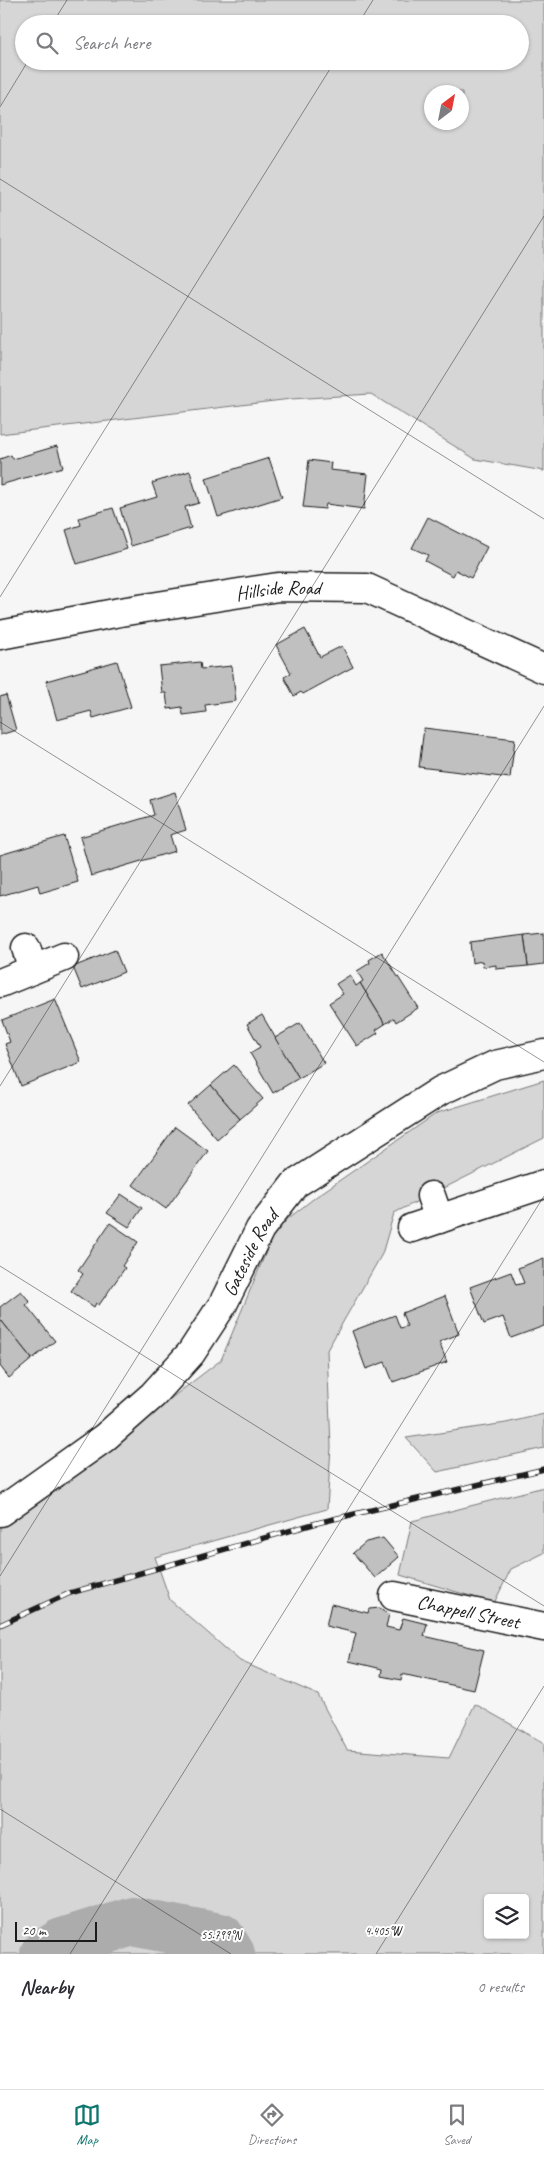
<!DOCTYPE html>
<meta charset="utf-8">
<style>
:root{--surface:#fff;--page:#f7f7f7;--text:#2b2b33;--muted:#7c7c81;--line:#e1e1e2;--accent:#0f766e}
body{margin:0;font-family:Caveat,sans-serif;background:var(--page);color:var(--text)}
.controls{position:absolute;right:15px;bottom:15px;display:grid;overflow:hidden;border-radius:5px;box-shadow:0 1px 4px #0004}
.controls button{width:45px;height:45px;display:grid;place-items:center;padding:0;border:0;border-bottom:1px solid var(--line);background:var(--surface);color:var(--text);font:25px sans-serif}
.compass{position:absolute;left:424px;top:85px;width:45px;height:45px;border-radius:50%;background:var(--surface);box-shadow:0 1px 4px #0004;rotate:32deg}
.scale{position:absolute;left:15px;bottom:12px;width:82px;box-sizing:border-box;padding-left:5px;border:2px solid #1c1c1c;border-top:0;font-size:14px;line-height:18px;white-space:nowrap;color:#1c1c1c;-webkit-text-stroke:4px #fff;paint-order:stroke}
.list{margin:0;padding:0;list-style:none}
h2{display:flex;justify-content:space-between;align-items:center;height:65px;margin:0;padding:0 20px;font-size:21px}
h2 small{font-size:16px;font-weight:400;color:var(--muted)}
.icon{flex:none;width:28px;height:28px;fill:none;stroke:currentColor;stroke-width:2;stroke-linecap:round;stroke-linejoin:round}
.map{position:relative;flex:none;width:544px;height:1954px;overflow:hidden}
.search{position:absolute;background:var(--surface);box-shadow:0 1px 4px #0004;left:15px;right:15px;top:15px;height:55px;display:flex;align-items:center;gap:12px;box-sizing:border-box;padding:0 18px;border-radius:28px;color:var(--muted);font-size:19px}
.sheet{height:135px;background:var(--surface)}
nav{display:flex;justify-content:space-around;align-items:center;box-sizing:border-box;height:70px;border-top:1px solid var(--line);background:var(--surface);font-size:14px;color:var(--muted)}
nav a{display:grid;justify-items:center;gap:2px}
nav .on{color:var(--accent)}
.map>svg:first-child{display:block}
.green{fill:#d6d6d6;stroke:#797979;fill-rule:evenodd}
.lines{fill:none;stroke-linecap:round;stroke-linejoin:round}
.river{stroke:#acacac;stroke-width:50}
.building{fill:#c0c0c0;stroke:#1c1c1c}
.minor-casing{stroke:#1c1c1c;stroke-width:31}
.minor{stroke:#fff;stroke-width:28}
.rail-casing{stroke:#1c1c1c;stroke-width:5.5}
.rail{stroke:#fff;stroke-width:4;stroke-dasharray:11;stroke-linecap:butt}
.ticks{fill:none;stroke:#1c1c1c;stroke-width:1;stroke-opacity:0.45}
.labels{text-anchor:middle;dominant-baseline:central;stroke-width:4;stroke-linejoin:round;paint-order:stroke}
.street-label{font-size:20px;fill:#1c1c1c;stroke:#fff}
.ticks-label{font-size:12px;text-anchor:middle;fill:#1c1c1c;stroke:#fff;stroke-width:4;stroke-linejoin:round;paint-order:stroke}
</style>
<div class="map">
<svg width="544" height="1954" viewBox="0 0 544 1954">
<rect width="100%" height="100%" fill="#f6f6f6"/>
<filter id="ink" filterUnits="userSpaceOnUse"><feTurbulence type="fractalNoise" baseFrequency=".02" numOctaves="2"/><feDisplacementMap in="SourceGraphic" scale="10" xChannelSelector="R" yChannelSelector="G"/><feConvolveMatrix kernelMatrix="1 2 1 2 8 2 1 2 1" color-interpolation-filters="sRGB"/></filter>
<g filter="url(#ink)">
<g class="green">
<path d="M0 0H544V471L475 459 371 394 291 399 0 434ZM24 24H520V61H24ZM462 92V122H432V92Z"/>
<path d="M544 1080V1138L394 1213 382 1254 327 1350 331 1447 327 1509 155 1557 170 1600 240 1661 318 1695 347 1750 449 1758 475 1704 544 1743V1954H0V1522L102 1451 221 1360 276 1228 317 1196 437 1113ZM488 1898H525V1935H488Z"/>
<path d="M544 1414V1448L437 1472 406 1438 506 1423Z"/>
<path d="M544 1487V1553L511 1569 494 1603 400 1575 412 1521Z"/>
</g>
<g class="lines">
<path class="river" d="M45 1954 62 1943 132 1921 220 1938 230 1954"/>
</g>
<g class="building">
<path d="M57 446 63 467 0 485V459L11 455 13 459Z"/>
<path d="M269 458 282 497 218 517 206 478Z"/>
<path d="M309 460 331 463 330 470 368 474 364 509 326 504 325 509 303 507Z"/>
<path d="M190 471 199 503 185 507 191 528 131 546 120 508 157 497 152 483Z"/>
<path d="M113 508 127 549 77 564 66 530 81 525 79 518Z"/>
<path d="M428 517 487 547 471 578 456 570 453 576 425 561 428 555 412 548Z"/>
<path d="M305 629 320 657 342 646 353 667 303 694 301 692 294 696 284 677 291 673 276 645Z"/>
<path d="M117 661 131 707 93 718 91 711 57 720 46 681Z"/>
<path d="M200 662 201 669 232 666 236 701 205 705 206 712 183 715 182 707 168 709 166 693H162L159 666Z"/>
<path d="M6 695 16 730 0 735V697Z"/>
<path d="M424 728 515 739 510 778 419 767Z"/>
<path d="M175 792 186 830 170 835 175 851 91 876 80 837 154 815 150 800Z"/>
<path d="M64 836 78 882 40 893 38 885 0 896V855Z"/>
<path d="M544 933V964L528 966 524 935Z"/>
<path d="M524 935 528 966 496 969V965L483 967 482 961 472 963 470 942Z"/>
<path d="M115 950 124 972 82 989 73 967Z"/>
<path d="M382 952 418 1008 396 1022 394 1018 385 1024 360 983 363 981 357 971 370 963 369 960Z"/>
<path d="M350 975 356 986 360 983 385 1024 376 1030 378 1033 357 1046 329 1003 343 994 336 984Z"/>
<path d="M55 999 81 1062 21 1086 5 1044 10 1042 2 1020Z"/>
<path d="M262 1015 299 1078 273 1093 250 1053 260 1047 247 1024Z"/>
<path d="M300 1023 324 1063 299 1078 275 1038Z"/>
<path d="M234 1065 263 1099 240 1119 211 1085Z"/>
<path d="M211 1085 240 1119 217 1139 188 1105Z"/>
<path d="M175 1127 208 1151 166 1209 133 1185Z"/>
<path d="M121 1194 142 1208 129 1227 107 1213Z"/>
<path d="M110 1223 138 1242 122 1266 125 1268 99 1305 96 1303 94 1307 71 1291 83 1274 78 1270Z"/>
<path d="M544 1258V1326L511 1338 503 1317 484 1324 470 1287 511 1272 516 1285 524 1283 518 1268Z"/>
<path d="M21 1291 30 1302 26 1305 55 1341 32 1359 0 1319V1307Z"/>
<path d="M445 1296 459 1334 439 1342 447 1362 393 1382 385 1362 366 1369 352 1331 395 1315 400 1328 407 1326 402 1313Z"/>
<path d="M0 1319 32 1359 9 1378 0 1366Z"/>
<path d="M383 1538 399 1557 375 1578 353 1553 366 1542Z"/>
<path d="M331 1604 368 1613 369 1609 380 1608 389 1614 386 1627 399 1630 403 1618 427 1624 424 1636 484 1650 474 1690 402 1674 401 1680 381 1676 382 1669 349 1661 356 1633 326 1626Z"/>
</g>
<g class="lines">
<g class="minor-casing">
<g id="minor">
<path id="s1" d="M0 635 120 612 278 587 367 588 544 669"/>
<path d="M26 948 33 969"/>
<path d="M0 983 64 957"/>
<path d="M431 1196 439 1219"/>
<path d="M412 1228 544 1184"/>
<path id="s2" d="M0 1512 104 1438 153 1395 191 1353 223 1304 260 1229 295 1184 440 1091 495 1065 544 1054"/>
<path id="s3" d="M394 1596 544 1627"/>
</g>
</g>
<use href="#minor" class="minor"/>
<g class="rail-casing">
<path id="rail" d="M0 1625 70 1593 317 1523 544 1469"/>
</g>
<use href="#rail" class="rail"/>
</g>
</g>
<path class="ticks" d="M52 24 67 0M358 24 373 0M0 107 28 61M0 179 544 519M0 597 335 61M0 722 544 1062M0 1086 544 216M0 1266 544 1606M0 1576 544 706M0 1809 231 1954M70 1954 544 1196M376 1954 544 1686"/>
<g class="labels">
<g class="street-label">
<text stroke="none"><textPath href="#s1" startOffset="282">Hillside Road</textPath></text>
<text stroke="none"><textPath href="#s2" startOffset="366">Gateside Road</textPath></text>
<text stroke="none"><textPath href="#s3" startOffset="76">Chappell Street</textPath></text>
</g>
</g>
<g class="ticks-label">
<text x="383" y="1935">4.405°W</text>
<text x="221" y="1939">55.799°N</text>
</g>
</svg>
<div class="controls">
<button><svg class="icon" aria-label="layers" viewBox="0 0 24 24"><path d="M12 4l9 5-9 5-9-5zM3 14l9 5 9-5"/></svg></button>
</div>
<svg class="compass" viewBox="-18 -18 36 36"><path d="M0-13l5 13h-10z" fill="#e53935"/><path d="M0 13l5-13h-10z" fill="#7c7c81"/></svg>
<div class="scale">20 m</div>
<div class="search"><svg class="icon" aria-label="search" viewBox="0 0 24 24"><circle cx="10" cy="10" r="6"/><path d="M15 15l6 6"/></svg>Search here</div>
</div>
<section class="sheet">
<h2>Nearby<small>0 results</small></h2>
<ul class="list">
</ul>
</section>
<nav>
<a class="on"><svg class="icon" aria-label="map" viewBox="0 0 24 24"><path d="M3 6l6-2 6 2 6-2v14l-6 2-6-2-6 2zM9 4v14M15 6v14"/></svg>Map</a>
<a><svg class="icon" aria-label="directions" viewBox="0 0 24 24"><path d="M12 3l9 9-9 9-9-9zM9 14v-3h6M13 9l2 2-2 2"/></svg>Directions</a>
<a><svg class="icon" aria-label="saved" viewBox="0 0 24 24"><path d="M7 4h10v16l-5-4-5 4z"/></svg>Saved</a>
</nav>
